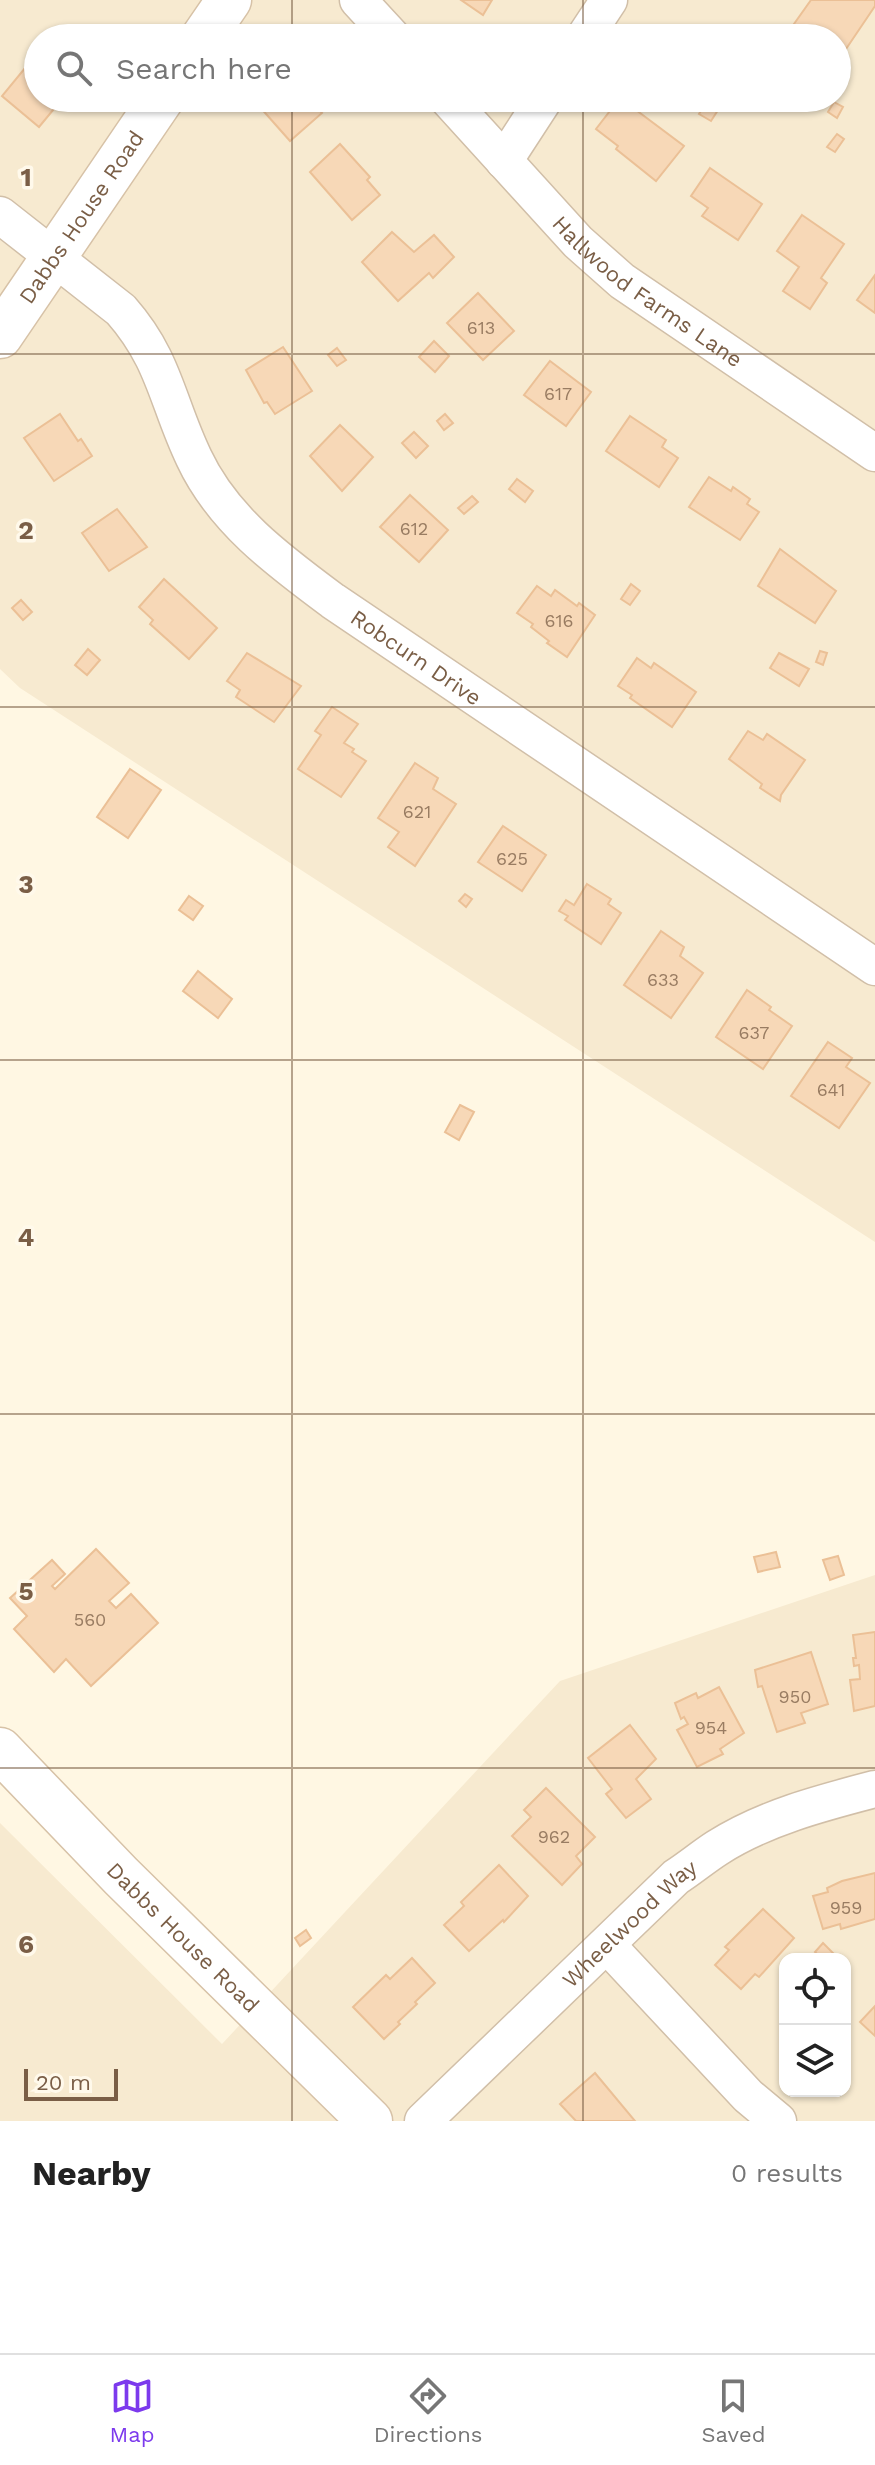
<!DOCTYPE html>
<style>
:root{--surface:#fff;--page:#f6f6f6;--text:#222;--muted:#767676;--line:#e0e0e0;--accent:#7c3aed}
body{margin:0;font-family:"Work Sans",sans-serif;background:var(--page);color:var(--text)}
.controls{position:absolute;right:24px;bottom:24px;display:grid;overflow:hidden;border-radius:16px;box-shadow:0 2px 6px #0004}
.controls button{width:72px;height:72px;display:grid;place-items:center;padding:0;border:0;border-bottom:2px solid var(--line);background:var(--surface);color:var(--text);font:40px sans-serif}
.scale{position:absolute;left:24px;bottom:20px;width:94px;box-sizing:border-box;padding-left:8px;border:4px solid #7a5e46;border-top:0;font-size:22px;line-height:28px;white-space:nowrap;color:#7a5e46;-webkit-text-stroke:6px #fff9eb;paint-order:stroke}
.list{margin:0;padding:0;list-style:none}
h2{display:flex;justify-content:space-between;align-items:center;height:104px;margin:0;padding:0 32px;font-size:34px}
h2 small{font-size:26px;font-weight:400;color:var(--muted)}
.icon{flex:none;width:44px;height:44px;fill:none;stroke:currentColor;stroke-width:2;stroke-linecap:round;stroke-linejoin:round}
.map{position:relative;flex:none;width:875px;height:2121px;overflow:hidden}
.search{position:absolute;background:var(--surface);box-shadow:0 2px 6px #0004;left:24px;right:24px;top:24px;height:88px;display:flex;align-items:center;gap:20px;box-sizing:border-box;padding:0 28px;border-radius:44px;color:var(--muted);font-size:30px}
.sheet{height:232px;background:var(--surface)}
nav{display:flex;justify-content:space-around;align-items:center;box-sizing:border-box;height:112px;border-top:2px solid var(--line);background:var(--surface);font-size:22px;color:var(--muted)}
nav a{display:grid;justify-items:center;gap:4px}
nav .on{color:var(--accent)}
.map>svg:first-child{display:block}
.residential{fill:#f7ead0;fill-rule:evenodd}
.building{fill:#f7d8b7;stroke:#ebc096;stroke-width:2}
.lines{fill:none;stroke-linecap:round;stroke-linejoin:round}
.street-casing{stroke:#d1bfa8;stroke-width:39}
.secondary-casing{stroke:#d7c2a7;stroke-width:47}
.street{stroke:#fff;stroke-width:36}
.secondary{stroke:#fff;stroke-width:44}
.grid{fill:none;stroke:#7a5e46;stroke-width:2;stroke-opacity:0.55}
.labels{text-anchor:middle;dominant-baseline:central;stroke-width:7;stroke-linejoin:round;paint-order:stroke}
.number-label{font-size:18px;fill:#997c62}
.street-label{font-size:22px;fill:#7a5e46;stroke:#fff9eb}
.grid-label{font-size:26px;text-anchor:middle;font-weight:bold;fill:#7a5e46;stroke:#fff9eb;stroke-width:7;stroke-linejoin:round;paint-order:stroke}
</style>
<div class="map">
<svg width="875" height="2121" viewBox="0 0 875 2121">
<rect width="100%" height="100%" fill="#fff7e3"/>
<g class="residential">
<path d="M0 0H875V1242L20 688 0 669ZM38 38H837V98H38Z"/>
<path d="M875 1575V2121H0V1823L222 2044 560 1681ZM785 1959H845V2091H785Z"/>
</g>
<g class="building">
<path d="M461 0H492L483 15Z"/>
<path d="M811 0H875V6L844 52 837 48V38H799L789 31Z"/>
<path d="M30 62 38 69V98H63L39 127 2 96Z"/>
<path d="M268 98H309L322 113 290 141 259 106Z"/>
<path d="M620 98 684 146 656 181 616 149 618 146 596 129Z"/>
<path d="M834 102 843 107 837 118 828 112Z"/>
<path d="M706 103 718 110 711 121 699 114Z"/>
<path d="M837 134 844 139 835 152 827 147Z"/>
<path d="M340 144 370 177 367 180 380 195 352 220 310 172Z"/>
<path d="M710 168 762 204 738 240 702 216 708 208 691 196Z"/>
<path d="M802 215 844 244 821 278 827 283 810 309 783 291 799 267 777 251Z"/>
<path d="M392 232 414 252 434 235 454 257 433 278 429 273 398 301 362 262Z"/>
<path d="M875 275V313L857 300Z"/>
<path d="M478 293 514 331 483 360 447 323Z"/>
<path d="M434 341 449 356 435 372 419 357Z"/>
<path d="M283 347 312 391 275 414 267 402 264 403 246 370Z"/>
<path d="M337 348 346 360 337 366 328 355Z"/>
<path d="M550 361 591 392 566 426 524 395Z"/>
<path d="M60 414 78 441 81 439 92 456 54 481 24 438Z"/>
<path d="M445 414 453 423 444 430 437 421Z"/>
<path d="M630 416 666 440 662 447 678 458 659 487 606 451Z"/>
<path d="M340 425 373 457 342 491 310 456Z"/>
<path d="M414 432 428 446 416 458 402 443Z"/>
<path d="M709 477 731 491 733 487 750 499 747 504 759 512 740 540 689 507Z"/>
<path d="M517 479 533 491 525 502 509 489Z"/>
<path d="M410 495 448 530 419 562 380 527Z"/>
<path d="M472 496 478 502 464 514 458 508Z"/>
<path d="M117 509 147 547 109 571 82 533Z"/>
<path d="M780 549 836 591 815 623 758 586Z"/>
<path d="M164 579 217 628 189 659 150 624 153 620 139 607Z"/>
<path d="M631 584 640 591 630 605 621 599Z"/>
<path d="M537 586 551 596 555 590 577 606 579 603 595 615 567 657 547 643 549 641 531 627 533 624 517 613Z"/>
<path d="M21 600 32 612 23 620 12 608Z"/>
<path d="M88 649 100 660 87 675 75 665Z"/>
<path d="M820 651 827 653 823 665 816 662Z"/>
<path d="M247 653 301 686 274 722 236 697 240 690 227 681Z"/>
<path d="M779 653 809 669 799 686 770 668Z"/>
<path d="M637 658 651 668 654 663 696 692 672 727 630 698 632 695 618 686Z"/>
<path d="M332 707 358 724 344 743 354 749 352 752 366 761 341 797 298 769 321 735 315 731Z"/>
<path d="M748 731 763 740 767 734 805 760 781 795 780 801 760 788 762 784 729 759Z"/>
<path d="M415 763 438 778 433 789 456 804 415 866 388 847 399 832 378 818Z"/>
<path d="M130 769 161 790 128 838 97 817Z"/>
<path d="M503 826 546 855 522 891 478 862Z"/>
<path d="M587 884 611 899 608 904 621 913 601 944 565 920 568 916 559 911 566 900 574 905Z"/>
<path d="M465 894 472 899 466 907 459 901Z"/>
<path d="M189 896 203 906 193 920 179 910Z"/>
<path d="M661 931 684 947 680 956 703 973 671 1018 624 985Z"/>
<path d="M198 971 232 999 218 1018 183 991Z"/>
<path d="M747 990 771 1007 769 1010 792 1026 763 1069 716 1037Z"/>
<path d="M828 1042 852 1058 846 1067 870 1083 839 1128 791 1096Z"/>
<path d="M460 1105 474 1112 459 1140 445 1132Z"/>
<path d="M96 1549 129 1583 109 1601 116 1608 131 1594 158 1623 91 1686 66 1659 54 1672 14 1629 27 1616 10 1598 52 1560 65 1574 52 1586 55 1589Z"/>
<path d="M776 1552 780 1567 758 1572 754 1557Z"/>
<path d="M838 1556 844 1575 830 1580 823 1560Z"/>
<path d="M875 1632V1706L854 1711 850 1680 860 1679 859 1665 854 1666 853 1658H856L853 1635Z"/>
<path d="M811 1652 828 1704 801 1713 805 1723 777 1732 762 1686 758 1687 755 1670Z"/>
<path d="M719 1687 744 1733 720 1749 723 1754 697 1767 677 1730 688 1724 684 1717 681 1719 675 1703 696 1693 698 1698Z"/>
<path d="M630 1725 656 1759 636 1779 651 1799 626 1818 606 1794 612 1789 588 1758Z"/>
<path d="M546 1788 595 1837 576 1856 582 1864 562 1885 512 1836 531 1817 524 1810Z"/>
<path d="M499 1865 528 1896 504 1922 503 1920 491 1931 469 1951 444 1925 464 1906 461 1902Z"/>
<path d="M875 1873V1919L841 1929 840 1924 823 1929 813 1896 828 1892 827 1888 842 1881Z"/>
<path d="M763 1909 794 1938 759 1977 755 1974 741 1989 715 1965 729 1950 725 1947Z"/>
<path d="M306 1930 311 1938 300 1946 295 1938Z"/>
<path d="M823 1943 834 1954 830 1959H822L815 1952Z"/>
<path d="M412 1958 435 1983 415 2002 417 2004 398 2022 400 2024 384 2039 353 2007 386 1975 390 1979Z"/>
<path d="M875 2006V2036L860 2022Z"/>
<path d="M595 2073 635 2121H576L560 2104Z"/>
</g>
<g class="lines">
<g class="street-casing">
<g id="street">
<path d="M358 0 393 38"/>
<path d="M584 38 609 0"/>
<path id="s1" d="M447 98 578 242 622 281 875 453"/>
<path d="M504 161 545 98"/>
<path id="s2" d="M0 215 121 310C165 360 167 402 194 458 223 520 279 561 333 601L875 967"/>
<path d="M607 1945 748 2096 778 2121"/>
<path id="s3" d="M423 2121 676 1877C690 1868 703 1857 717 1848 764 1818 821 1803 875 1789"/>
</g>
</g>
<g class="secondary-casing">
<g id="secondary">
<path d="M203 38 229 0"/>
<path id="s4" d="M0 336 162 98"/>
<path id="s5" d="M0 1750 121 1876 370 2121"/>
</g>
</g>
<use href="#street" class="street"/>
<use href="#secondary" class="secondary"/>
</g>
<path class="grid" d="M292 0V38M583 0V38M292 98V2121M583 98V2121M0 354H875M0 707H875M0 1060H875M0 1414H875M0 1768H875"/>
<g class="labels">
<g class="number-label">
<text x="481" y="327">613</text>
<text x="558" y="393">617</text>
<text x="414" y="528">612</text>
<text x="559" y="620">616</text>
<text x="417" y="811">621</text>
<text x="512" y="858">625</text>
<text x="663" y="979">633</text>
<text x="754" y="1032">637</text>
<text x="831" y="1089">641</text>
<text x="90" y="1619">560</text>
<text x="795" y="1696">950</text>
<text x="711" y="1727">954</text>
<text x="554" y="1836">962</text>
<text x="846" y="1907">959</text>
</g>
<g class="street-label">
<text stroke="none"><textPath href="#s4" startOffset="144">Dabbs House Road</textPath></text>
<text stroke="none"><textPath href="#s1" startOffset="280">Hallwood Farms Lane</textPath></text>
<text stroke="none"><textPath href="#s2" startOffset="622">Robcurn Drive</textPath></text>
<text stroke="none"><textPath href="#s3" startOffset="286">Wheelwood Way</textPath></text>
<text stroke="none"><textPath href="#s5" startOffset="262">Dabbs House Road</textPath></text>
</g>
</g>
<g class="grid-label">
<text x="26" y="186">1</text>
<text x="26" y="539">2</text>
<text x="26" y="893">3</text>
<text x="26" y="1246">4</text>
<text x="26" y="1600">5</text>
<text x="26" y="1953">6</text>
</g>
</svg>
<div class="controls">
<button><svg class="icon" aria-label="locate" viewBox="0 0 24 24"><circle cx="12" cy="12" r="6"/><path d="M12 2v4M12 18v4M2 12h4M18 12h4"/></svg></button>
<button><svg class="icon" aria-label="layers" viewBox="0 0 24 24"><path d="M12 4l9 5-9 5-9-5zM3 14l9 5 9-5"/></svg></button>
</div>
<div class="scale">20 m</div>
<div class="search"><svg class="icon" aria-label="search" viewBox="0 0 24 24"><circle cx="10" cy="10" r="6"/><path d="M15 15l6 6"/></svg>Search here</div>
</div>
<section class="sheet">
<h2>Nearby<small>0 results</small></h2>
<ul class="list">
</ul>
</section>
<nav>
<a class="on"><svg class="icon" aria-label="map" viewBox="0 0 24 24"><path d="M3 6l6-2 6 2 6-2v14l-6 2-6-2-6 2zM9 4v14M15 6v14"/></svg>Map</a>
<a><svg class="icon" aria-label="directions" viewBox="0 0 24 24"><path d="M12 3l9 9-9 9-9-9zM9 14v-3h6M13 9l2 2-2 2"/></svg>Directions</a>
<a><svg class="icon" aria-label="saved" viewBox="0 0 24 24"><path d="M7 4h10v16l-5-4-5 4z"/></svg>Saved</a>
</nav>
